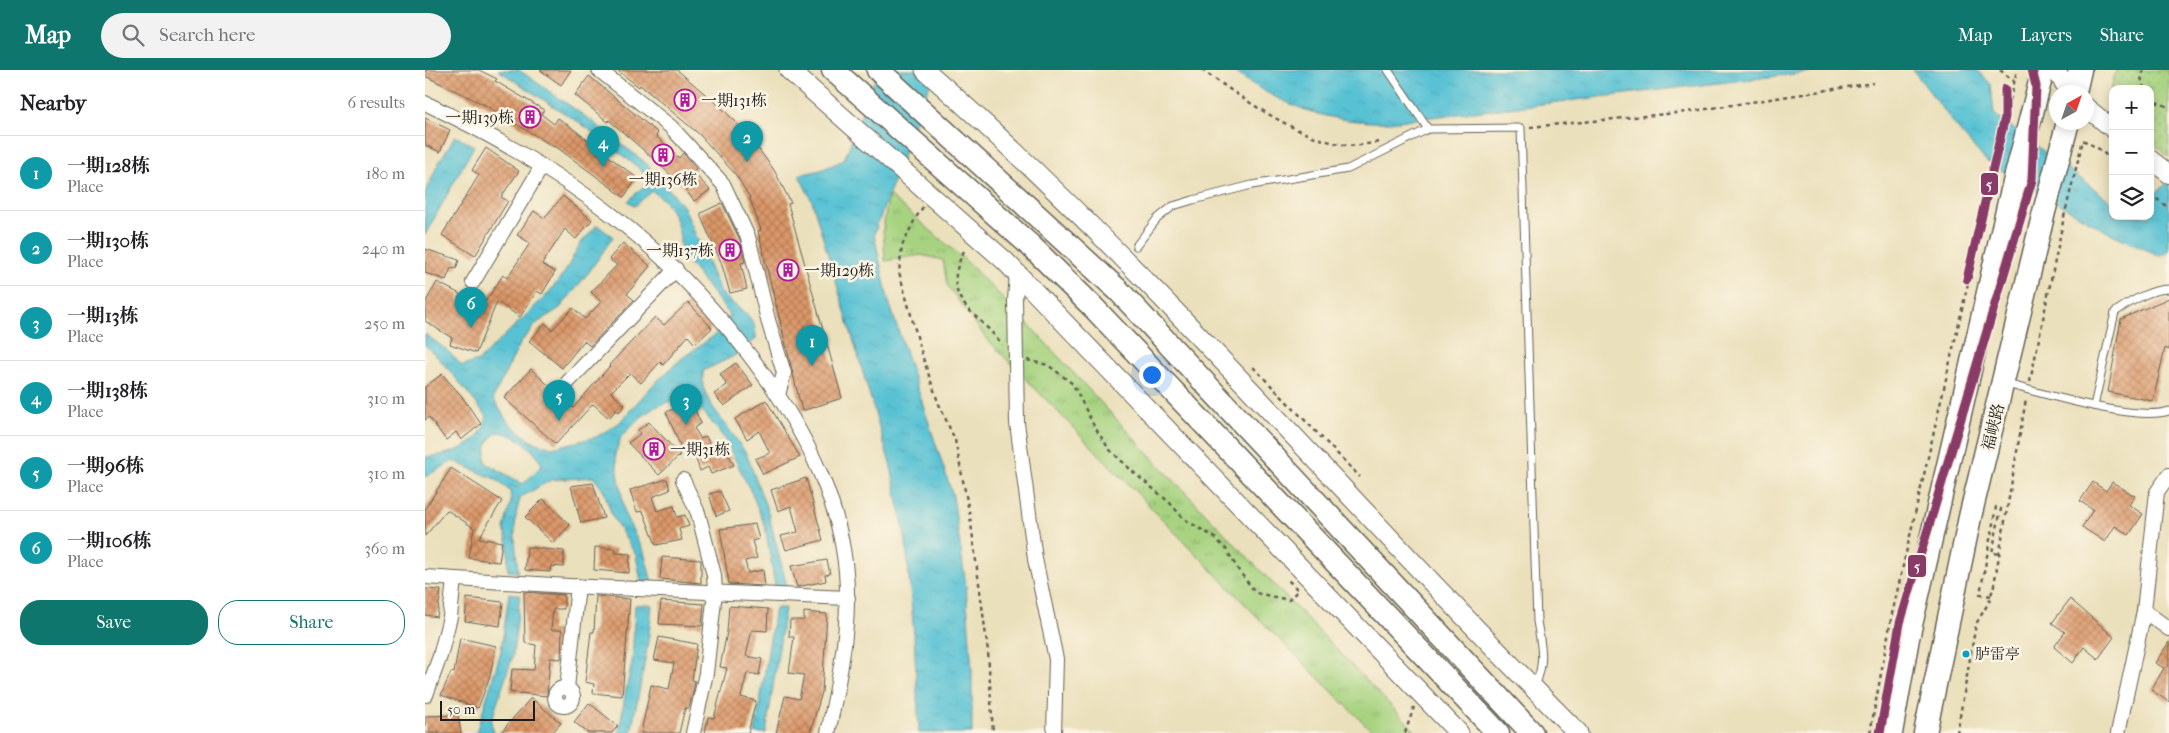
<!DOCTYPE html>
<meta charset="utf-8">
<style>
:root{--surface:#fff;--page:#f2f2f2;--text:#202124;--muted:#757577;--line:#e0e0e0;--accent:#0f766e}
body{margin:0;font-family:"IM FELL French Canon","Noto Serif SC",serif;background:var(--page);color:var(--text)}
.controls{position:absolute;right:15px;top:15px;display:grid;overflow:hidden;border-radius:10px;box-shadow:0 2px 12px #0003}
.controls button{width:45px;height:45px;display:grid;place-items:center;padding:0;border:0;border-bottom:1px solid var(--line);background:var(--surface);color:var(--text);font:25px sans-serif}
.compass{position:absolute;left:1624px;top:15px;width:45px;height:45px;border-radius:50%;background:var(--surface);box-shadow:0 2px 12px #0003;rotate:40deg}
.scale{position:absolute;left:15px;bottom:12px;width:95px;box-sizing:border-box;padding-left:5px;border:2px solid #1c1c1c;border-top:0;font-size:14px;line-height:18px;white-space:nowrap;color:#1c1c1c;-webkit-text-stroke:4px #fcf5e5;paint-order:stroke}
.you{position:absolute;left:726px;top:304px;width:18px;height:18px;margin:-12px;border:4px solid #fff;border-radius:50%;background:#1a73e8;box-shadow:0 0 0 8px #1a73e833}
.badge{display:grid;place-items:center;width:32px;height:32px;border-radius:50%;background:var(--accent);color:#fff;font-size:16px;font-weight:700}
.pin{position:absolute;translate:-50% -41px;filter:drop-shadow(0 1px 2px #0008)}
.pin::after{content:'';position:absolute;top:26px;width:18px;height:15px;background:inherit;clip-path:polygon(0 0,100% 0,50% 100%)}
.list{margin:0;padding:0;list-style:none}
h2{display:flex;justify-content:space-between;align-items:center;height:65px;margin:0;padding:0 20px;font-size:21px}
h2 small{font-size:16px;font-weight:400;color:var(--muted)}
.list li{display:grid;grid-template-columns:32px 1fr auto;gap:15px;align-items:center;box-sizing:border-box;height:75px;padding:0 20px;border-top:1px solid var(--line)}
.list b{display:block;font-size:19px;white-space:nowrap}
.list p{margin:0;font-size:16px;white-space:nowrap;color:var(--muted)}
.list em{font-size:16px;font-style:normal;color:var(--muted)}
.actions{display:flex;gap:10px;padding:15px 20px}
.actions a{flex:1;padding:11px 0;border:1px solid var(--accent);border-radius:20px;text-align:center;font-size:18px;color:var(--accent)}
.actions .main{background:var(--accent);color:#fff}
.icon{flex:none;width:28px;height:28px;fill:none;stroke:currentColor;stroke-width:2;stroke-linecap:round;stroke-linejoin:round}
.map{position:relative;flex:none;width:1744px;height:663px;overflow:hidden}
header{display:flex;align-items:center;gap:30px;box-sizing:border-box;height:70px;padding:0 25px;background:var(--accent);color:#fff}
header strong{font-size:24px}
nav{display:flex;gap:28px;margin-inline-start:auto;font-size:18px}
.search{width:350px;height:45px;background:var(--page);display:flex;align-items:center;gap:12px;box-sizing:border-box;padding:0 18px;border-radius:28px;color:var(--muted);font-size:19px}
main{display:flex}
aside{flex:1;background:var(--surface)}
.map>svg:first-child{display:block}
.grass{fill:url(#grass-tufts);stroke:#62784e}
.park{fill:url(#park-dots);stroke:#62784e}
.water{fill:url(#water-ripples);stroke:#3a6f78;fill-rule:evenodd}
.building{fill:url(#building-cross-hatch)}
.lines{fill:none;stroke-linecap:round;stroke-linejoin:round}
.service-casing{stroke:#646154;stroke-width:9}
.minor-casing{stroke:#646154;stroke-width:16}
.tertiary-casing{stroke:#646154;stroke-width:20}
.secondary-casing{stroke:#646154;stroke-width:21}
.trunk-casing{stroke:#646154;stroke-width:25}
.path{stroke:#646154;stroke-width:2.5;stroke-dasharray:4 4;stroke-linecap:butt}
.service{stroke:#fff;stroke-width:7}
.minor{stroke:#fff;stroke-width:14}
.tertiary{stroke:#fff;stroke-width:18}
.secondary{stroke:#fff;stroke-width:19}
.trunk{stroke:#fff;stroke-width:22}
.metro-1-casing{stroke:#fcf5e5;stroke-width:12}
.metro-1{stroke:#893b67;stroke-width:9}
.bus-dot{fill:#01a2c5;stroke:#fcf5e5;stroke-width:2}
.labels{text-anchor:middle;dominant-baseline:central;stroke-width:5;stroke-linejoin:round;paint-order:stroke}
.bus-label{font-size:15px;fill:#1c1c1c;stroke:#fcf5e5;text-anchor:start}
.poi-label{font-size:16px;fill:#1c1c1c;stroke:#fcf5e5;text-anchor:start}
.street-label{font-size:16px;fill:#1c1c1c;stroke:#fcf5e5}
.line-badge{stroke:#fcf5e5;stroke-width:2}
.badge-label{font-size:14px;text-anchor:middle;font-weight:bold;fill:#fff}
</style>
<header>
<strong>Map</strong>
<div class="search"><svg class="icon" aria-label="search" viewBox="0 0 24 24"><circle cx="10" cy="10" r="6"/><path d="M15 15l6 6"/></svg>Search here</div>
<nav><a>Map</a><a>Layers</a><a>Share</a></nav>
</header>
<main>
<aside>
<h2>Nearby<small>6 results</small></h2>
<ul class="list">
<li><span class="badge" style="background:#0f9aa8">1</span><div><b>一期128栋</b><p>Place</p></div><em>180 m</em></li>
<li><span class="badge" style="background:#0f9aa8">2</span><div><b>一期130栋</b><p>Place</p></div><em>240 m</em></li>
<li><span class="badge" style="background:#0f9aa8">3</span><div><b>一期13栋</b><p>Place</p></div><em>250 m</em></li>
<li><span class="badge" style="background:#0f9aa8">4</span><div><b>一期138栋</b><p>Place</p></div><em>310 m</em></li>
<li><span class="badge" style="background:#0f9aa8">5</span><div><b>一期96栋</b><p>Place</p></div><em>310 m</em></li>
<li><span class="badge" style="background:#0f9aa8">6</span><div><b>一期106栋</b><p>Place</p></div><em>360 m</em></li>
</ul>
<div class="actions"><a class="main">Save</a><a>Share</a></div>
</aside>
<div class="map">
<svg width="1744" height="663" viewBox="0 0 1744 663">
<defs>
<pattern id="grass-tufts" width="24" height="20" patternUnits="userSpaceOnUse" patternTransform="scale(1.25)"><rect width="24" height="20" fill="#a7d380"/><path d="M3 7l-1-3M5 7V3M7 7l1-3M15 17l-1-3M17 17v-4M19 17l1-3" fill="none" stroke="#8fb56e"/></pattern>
<pattern id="park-dots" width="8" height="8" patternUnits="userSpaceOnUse" patternTransform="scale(1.25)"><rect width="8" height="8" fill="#a7d380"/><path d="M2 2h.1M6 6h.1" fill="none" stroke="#8fb56e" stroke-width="1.8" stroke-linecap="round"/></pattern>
<pattern id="water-ripples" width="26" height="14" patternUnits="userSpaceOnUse" patternTransform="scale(1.25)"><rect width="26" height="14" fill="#58c2d4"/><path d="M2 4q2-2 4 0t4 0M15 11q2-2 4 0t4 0" fill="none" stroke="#4ca6b5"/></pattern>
<pattern id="building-cross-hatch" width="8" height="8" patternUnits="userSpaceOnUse" patternTransform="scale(1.25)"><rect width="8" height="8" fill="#dc9869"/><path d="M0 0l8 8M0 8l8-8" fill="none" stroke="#b27b56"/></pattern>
</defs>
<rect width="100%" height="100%" fill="#fcf5e5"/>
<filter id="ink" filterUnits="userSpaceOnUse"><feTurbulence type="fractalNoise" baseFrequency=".02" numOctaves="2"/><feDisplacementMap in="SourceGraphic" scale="10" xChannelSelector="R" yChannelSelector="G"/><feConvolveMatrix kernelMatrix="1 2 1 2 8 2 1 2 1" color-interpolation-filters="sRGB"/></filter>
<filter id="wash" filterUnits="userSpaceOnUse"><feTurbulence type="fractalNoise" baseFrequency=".0096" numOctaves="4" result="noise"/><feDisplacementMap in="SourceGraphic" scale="20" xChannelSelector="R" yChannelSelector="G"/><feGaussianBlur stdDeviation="1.12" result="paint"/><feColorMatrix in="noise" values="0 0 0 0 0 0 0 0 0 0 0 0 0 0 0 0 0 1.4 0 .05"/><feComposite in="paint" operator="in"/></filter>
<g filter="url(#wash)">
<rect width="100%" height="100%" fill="#ebe0bc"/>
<path class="grass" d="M464 125 541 191 604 255 732 393 992 663H949L850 565 561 268 522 215 518 190 496 185 460 191 458 157Z"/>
<path class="park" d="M1691 0H1744V88L1725 70V19H1688V36L1683 31Z"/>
<g class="water">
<path d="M73 0H94L168 52 221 93 259 137 295 221C310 241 332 241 331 269L309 286 278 301V317L285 333 321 383 343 442 362 517 350 516 340 456 327 424 300 369 264 324 230 337 211 351 196 367 190 384 200 445 219 482 227 512H216L211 485 187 446 179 421 168 407 126 410 96 427C86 453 91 475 93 502L83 501V474L79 458 86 431 85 421 70 409 28 391 0 407V387C26 385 57 376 62 346 41 322 23 296 0 275V264L23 281 37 296 53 291 121 226 140 202 155 174 172 155 188 167 164 202 135 238 112 253 96 272 68 328 82 351 106 371 127 378 171 367 194 353 226 317 256 289 290 265 305 245 255 182C257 159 248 134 227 121L210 136 203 131 220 115 222 108 215 99 162 58ZM72 362C90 363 110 379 117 395L98 414 61 393C60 379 61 371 72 362Z"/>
<path d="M453 0H510L449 164 463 229 528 426 541 516 547 600V663H494L489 566 481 472 466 397 387 131 374 105 396 100 419 90Z"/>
<path d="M807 0H1403L965 52C904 54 856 36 807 0Z"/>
<path d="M1488 0H1551L1566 14 1569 44 1688 133V146H1725V129L1744 111V181L1735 186 1681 161 1561 91 1533 59Z"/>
<path d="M30 66 49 76 0 165V123L13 94Z"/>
<path d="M84 523 95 525 88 585 66 652 69 663H51L76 581Z"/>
<path d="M210 535H227C224 579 214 620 206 663H194L201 619 207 594Z"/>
<path d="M350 538H360L341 663H330Z"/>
</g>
<g id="blocks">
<g class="building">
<path d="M0 0H54L72 9 70 11 119 40 116 44 129 54 133 48 143 55 212 108 199 127 130 76 129 77 62 36 0 6Z"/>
<path d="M115 0H146L136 15Z"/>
<path d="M192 0H252L300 41 329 73 349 100 366 133 363 134 417 328 377 341 333 161 336 160 324 126 311 105 274 64 215 15 214 17Z"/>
<path d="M164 6 233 63 231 66 254 88 258 83 271 98 268 102 285 120 269 131 257 115 216 78 184 50 183 52 150 25Z"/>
<path d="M0 48 25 60 15 82 0 75Z"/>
<path d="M61 78 94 101 76 127 83 131 50 186 17 165 54 105 47 100Z"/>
<path d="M138 126 167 150 151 169 140 159 117 194 130 202 117 224 112 221 95 247 72 232 51 283 25 274 27 268 0 251V233L12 212 35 224 33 228 56 238 78 205 82 208 105 173 92 165 109 141 119 148Z"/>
<path d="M297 133 315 170 320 192 316 193 322 219 305 223 296 192 276 147V143Z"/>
<path d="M198 173 225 196 202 224 209 230 165 276 159 271 137 298 104 271 120 253 127 260 148 238 160 249 176 232 166 222 192 195 184 189Z"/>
<path d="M0 179 34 190 31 199 26 198 21 210 0 203Z"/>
<path d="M1744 228V280L1740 278 1728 331 1683 322 1696 249Z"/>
<path d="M263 232 287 258 270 274 263 266 238 295 235 292 216 313 205 303 186 322 200 335 194 342 191 340 184 348 168 334 131 374 79 328 106 299 148 338 185 296 184 295 230 247 239 255Z"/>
<path d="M311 293 328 315 299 336 289 324 302 315 295 304Z"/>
<path d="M17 304 35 324 56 354 36 370 31 362 21 370 4 347 0 350V317Z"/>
<path d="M341 330 375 387 338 404 330 389 345 383 334 361 322 369 310 349Z"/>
<path d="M266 332 276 353 269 358 276 369 281 366 288 382 300 377 309 395 286 404 283 397 275 401 266 374 258 382 241 342Z"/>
<path d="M224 352 255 385 234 405 203 373 215 364 213 360Z"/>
<path d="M26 398 77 431 54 468 77 472 74 492 44 488 49 458 22 440 0 466V439Z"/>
<path d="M381 408 398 470 361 480 356 466 373 462 366 436 353 441 346 420Z"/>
<path d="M242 409 245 420 227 427 232 441 249 436 252 447 260 445 264 456 254 459 257 470 231 475 218 441 212 442 205 420Z"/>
<path d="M1668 412 1681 421 1687 412 1710 426 1704 435 1718 444 1704 465 1690 456 1680 472 1657 457 1668 440 1655 431Z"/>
<path d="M168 413 179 448 156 453 146 416Z"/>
<path d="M295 421 304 441 291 446 284 424Z"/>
<path d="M118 429 145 455 128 473 100 447Z"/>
<path d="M330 454 334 469 327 471 332 488 320 491 323 503 338 500 340 516 304 514 295 459Z"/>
<path d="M102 477 139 481V497L126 496 125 502 100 500Z"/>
<path d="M170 477 191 479V483L205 484 204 503 169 500Z"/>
<path d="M237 487 276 490V513L235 509Z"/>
<path d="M402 490 405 504 400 505 401 511 372 517 366 496Z"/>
<path d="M0 519 16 520 12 547 0 545Z"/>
<path d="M99 522 139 525V539H128L126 560H137L136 589 125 588 122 626 85 622 87 599 109 600 111 575 100 573Z"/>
<path d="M171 526 205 529 197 626 168 623 169 614 160 612 166 562H169Z"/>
<path d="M42 528 78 532 75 556 40 551Z"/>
<path d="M1645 529 1689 567 1673 589 1659 577 1648 593 1629 577 1640 562 1627 553Z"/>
<path d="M236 531 279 534 277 556 234 554Z"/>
<path d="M304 536 343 539 342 561 327 560 321 586 337 589 334 605 322 603 316 627 331 631 323 663H280L283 647 289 648 302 598 295 597 302 562Z"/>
<path d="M379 542 402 544 397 622 385 663H351L360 626 374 629 379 605 364 603 369 567H364L365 550H379Z"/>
<path d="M234 567 272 574 267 610 270 611 269 617 264 638H260L254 663H216L226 615 244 619 249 593 229 590Z"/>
<path d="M35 568 71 576 65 606 53 638 16 625 26 602 29 603Z"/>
<path d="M1744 572V632L1726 620 1739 598 1730 593Z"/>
<path d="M106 628 136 653 127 663H75Z"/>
<path d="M164 633 193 656 187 663H163L149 652Z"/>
<path d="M33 645 36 663H0V646Z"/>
</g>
</g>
</g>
<g filter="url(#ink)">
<use href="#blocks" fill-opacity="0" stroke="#646154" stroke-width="1"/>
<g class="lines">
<g class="service-casing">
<g id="service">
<path d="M963 0 1003 59"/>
<path d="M711 176 732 149 748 136 768 130 827 115 923 99 1003 59 1096 58 1112 551C1116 576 1121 591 1110 616"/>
<path d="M1581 314C1619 323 1709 352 1744 341"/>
<path d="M1669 336 1690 242C1705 232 1725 219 1744 219"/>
</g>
</g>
<g class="minor-casing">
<g id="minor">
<path d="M174 0 246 57 298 114 323 167 343 250 359 303 353 325"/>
<path d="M0 33C144 101 252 180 344 312 388 376 423 449 422 529 422 574 412 619 403 663"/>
<path d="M592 203 590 230 592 353 610 489 631 589 629 663"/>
<path d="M48 212 117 96"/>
<path d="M142 313 251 199"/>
<path d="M258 410 273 443 289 505 290 522 281 603 268 663"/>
<path d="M0 507 143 516 423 528"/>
<path d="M1719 541 1744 559"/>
<path d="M142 618 153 516"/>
<circle cx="139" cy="627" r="9"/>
<path d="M1 625 15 586 25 547 29 509"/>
<path d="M1693 663 1719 541 1732 422 1744 405"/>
</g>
</g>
<g class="tertiary-casing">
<g id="tertiary">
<path d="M1630 0 1645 22"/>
<path d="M1662 38 1688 59"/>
<path d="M1725 89 1744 104"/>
</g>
</g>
<g class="secondary-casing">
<g id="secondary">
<path d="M364 0 580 191 1034 663"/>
<path d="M500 0C733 205 933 444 1153 663"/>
</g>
</g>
<g class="trunk-casing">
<g id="trunk">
<path d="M408 0 607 177 668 237 1073 663"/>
<path d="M453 0 693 220 1107 663"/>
<path d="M1650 22 1655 0"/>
<path d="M1466 663 1483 568 1584 132 1618 0"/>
<path d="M1500 663 1545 447 1619 142 1643 52"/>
</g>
</g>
<g class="path">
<path d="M777 0C816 27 873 69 921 75 931 77 945 73 955 72"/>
<path d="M1575 0 1589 11"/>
<path d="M1719 0 1716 7 1719 19"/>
<path d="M1725 26 1731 32 1744 37"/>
<path d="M1105 57 1262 42 1448 13"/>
<path d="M1725 124 1744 138"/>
<path d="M498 137 490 149 477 176 474 202 498 288 513 332 530 370 545 446 563 581 568 663"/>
<path d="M539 181C513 233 553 240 577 275"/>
<path d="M602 290 623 295 648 314 669 356 684 379 707 401 744 432 759 449 789 467 801 479 814 501 831 523 864 530 873 520 862 509"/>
<path d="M828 297 935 407"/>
<path d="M1605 312 1639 147 1658 70 1674 79 1688 91"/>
<path d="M1566 526 1555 524 1571 437 1576 439 1567 483 1574 484"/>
<path d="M980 663 989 637"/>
<path d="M1445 663 1467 544 1592 0"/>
<path d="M1532 663 1551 554 1564 532 1569 515 1601 329"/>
</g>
<use href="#service" class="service"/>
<use href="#minor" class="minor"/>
<use href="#tertiary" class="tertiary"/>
<use href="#secondary" class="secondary"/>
<use href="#trunk" class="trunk"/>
<g class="metro-1-casing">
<g id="metro-1">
<path d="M1542 209 1580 47V19"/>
<path d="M1455 663 1475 553 1607 110 1611 16 1607 0"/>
</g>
</g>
<use href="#metro-1" class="metro-1"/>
</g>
</g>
<defs>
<g id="building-ring" transform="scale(1.125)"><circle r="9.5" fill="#fcf5e5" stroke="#b5179e" stroke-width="1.5"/><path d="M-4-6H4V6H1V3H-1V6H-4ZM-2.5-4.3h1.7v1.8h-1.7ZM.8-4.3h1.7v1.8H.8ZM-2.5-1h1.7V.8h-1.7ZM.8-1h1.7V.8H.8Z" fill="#b5179e"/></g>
</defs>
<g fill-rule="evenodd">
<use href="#building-ring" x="260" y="30"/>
<use href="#building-ring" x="105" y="47"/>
<use href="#building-ring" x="238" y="85"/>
<use href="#building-ring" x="305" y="180"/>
<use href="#building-ring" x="363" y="200"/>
<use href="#building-ring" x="229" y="379"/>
</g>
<circle class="bus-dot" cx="1541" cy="584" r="4.5"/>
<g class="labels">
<g class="bus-label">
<text x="1550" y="584">胪雷亭</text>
</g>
<g class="poi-label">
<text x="276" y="30">一期131栋</text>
<text x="89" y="47" text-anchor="end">一期139栋</text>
<text x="238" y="109" text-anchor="middle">一期136栋</text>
<text x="289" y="180" text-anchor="end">一期137栋</text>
<text x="379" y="200">一期129栋</text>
<text x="245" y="379">一期31栋</text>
</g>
<g class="street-label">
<text transform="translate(1568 357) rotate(-76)">福峡路</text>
</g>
</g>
<g class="line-badge">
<rect x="1555" y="102" width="19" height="24" rx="5" fill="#893b67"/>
<rect x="1482" y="484" width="20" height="24" rx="5" fill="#893b67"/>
</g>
<g class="badge-label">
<text x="1564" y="119">5</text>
<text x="1492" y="501">5</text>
</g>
</svg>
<div class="controls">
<button>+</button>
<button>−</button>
<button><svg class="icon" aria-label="layers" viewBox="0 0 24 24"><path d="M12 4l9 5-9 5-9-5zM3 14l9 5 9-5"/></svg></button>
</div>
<svg class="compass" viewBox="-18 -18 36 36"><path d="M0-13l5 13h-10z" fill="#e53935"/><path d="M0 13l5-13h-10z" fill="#757577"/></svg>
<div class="scale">50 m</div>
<div class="you"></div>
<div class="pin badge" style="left:387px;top:296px;background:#0f9aa8">1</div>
<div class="pin badge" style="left:322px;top:92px;background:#0f9aa8">2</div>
<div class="pin badge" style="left:261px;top:355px;background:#0f9aa8">3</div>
<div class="pin badge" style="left:178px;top:97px;background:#0f9aa8">4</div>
<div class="pin badge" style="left:134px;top:351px;background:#0f9aa8">5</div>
<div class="pin badge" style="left:46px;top:258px;background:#0f9aa8">6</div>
</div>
</main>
